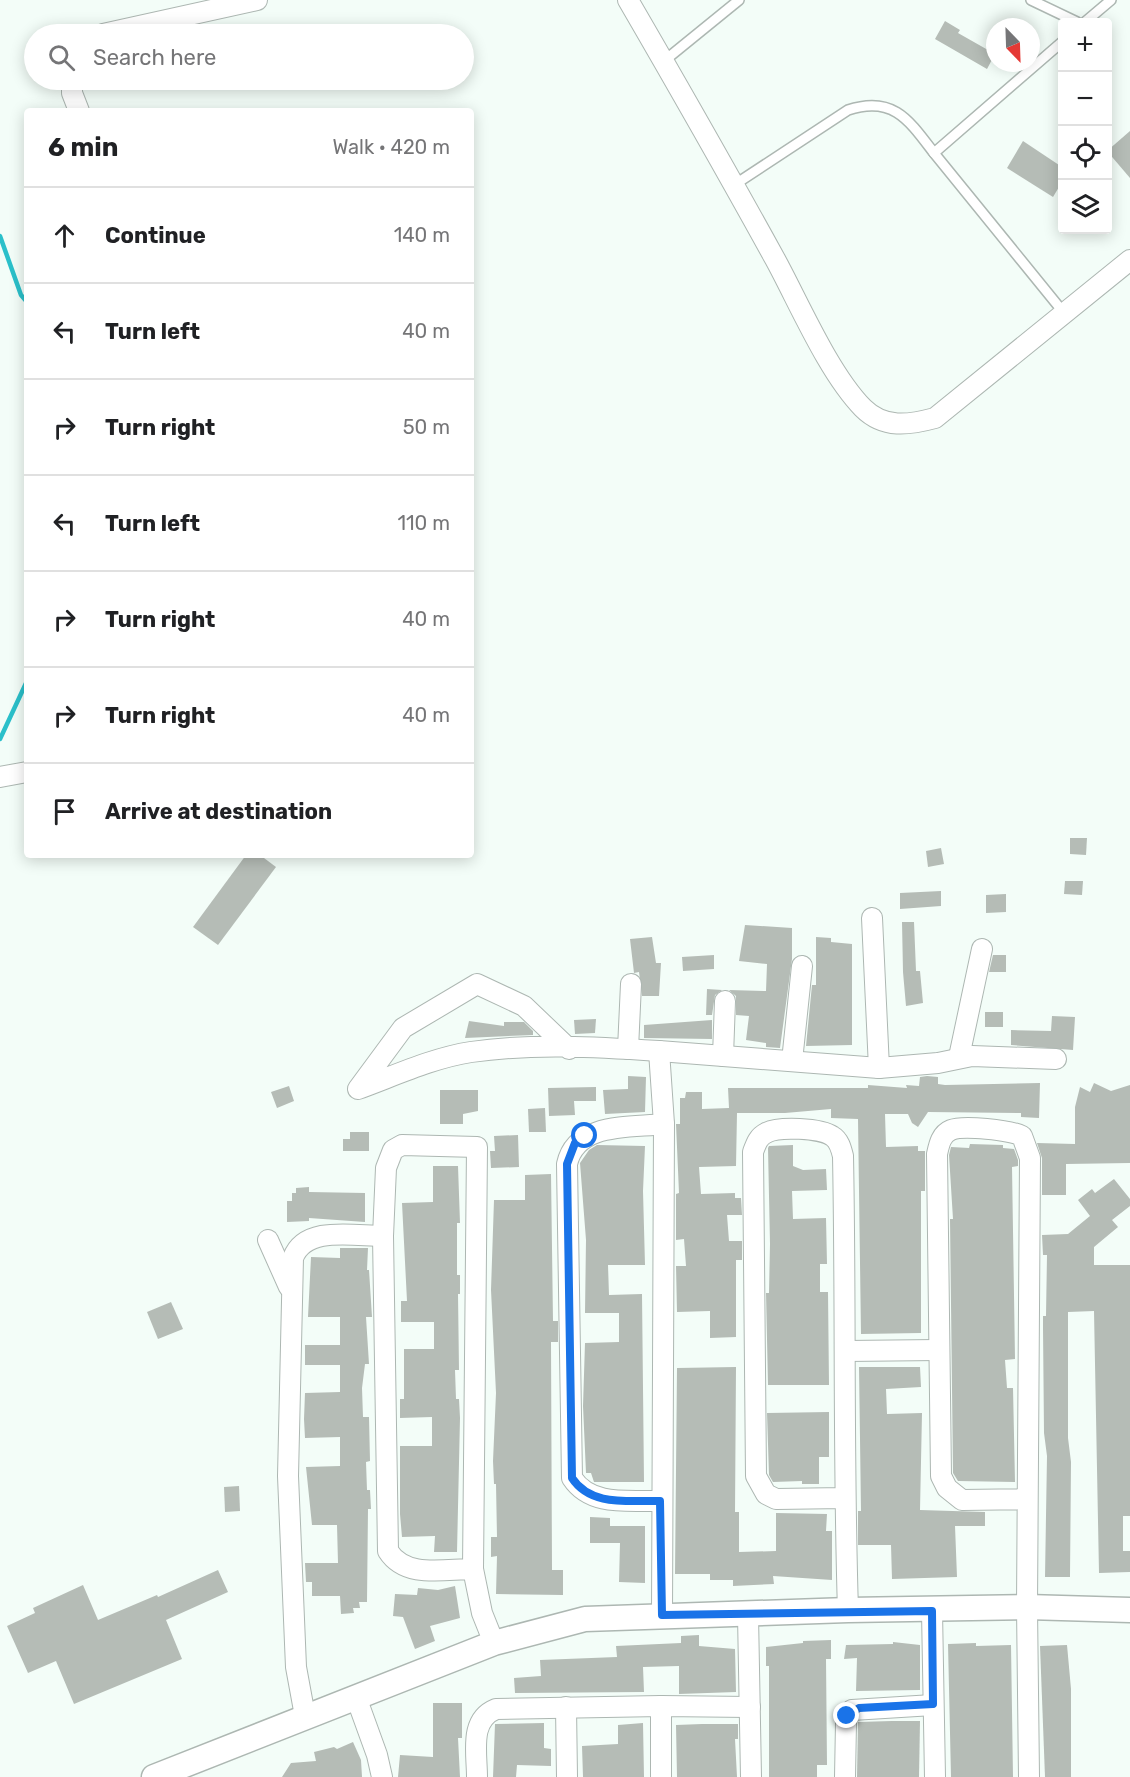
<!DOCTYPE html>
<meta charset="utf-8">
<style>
:root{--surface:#fff;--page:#f6f6f6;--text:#202124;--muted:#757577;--line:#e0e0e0}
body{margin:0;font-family:Rubik,sans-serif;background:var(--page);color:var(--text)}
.controls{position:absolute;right:18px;top:18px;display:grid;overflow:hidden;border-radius:6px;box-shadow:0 3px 15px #0003}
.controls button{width:54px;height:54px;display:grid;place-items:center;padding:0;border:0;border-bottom:2px solid var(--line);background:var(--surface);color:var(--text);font:30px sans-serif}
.compass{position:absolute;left:986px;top:18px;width:54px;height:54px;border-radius:50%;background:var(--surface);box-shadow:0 3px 15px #0003;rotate:157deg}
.stop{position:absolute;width:18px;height:18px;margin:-14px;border:4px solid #1a73e8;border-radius:50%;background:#fff}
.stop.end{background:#1a73e8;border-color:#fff;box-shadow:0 2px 6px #0008}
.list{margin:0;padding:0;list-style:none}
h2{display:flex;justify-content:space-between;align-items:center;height:78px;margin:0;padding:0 24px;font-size:26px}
h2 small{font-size:20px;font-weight:400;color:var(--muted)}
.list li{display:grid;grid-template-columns:39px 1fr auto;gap:18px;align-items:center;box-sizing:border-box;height:96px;padding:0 24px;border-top:2px solid var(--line)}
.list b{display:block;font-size:22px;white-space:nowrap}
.list em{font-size:20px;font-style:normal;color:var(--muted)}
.icon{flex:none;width:33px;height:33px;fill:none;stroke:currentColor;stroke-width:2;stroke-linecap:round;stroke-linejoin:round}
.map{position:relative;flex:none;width:1130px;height:1777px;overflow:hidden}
.search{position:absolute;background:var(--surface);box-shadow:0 3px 15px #0003;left:24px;top:24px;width:450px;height:66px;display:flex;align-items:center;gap:15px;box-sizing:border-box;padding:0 21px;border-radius:33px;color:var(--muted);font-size:22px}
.panel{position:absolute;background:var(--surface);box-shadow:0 3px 15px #0003;left:24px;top:108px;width:450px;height:750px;border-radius:6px}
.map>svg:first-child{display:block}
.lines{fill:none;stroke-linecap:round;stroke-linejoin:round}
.stream{stroke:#2bc0ca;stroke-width:4.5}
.building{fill:#b5bcb6}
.service-casing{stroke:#adb7b2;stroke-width:12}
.minor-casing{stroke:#adb7b2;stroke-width:22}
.tertiary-casing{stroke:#adb7b2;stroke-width:27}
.service{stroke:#fff;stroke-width:9}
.minor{stroke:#fff;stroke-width:20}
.tertiary{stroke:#fff;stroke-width:24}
.route{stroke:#1a73e8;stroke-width:8}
</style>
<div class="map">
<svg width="1130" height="1777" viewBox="0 0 1130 1777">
<rect width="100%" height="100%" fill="#f3fdf8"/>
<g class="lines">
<g class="stream">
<path d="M0 236 21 295 27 302"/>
<path d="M0 739 27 681"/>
</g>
</g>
<g class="building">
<path d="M945 21 960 30 958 33 995 54 987 69 935 39Z"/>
<path d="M1130 131V178L1107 151Z"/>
<path d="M1023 141 1062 167V182L1053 197 1007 168Z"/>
<path d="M1070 838H1087L1086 855 1070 854Z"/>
<path d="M941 848 944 864 928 867 926 851Z"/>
<path d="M246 855H260L276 867 218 945 193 927Z"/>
<path d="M1065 881H1083L1082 895 1064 894Z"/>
<path d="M941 891V906L900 909V893Z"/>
<path d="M1006 894V912L986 913V895Z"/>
<path d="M902 922H914L916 971H920L923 1003 906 1006 903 972Z"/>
<path d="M745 925 792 928V959L780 1048 766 1047V1043L746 1040 749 1016 736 1015V996L729 990 766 991 767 964 739 961Z"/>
<path d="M652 937 656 963H661L659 996H642L639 972 634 973 630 939Z"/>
<path d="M816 937 831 938V942L852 944V1045L806 1046 812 985H816Z"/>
<path d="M714 955V969L683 971 682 957Z"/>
<path d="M993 955H1006V972H989Z"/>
<path d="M707 989 722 990 715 995 712 1015H706Z"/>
<rect x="985" y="1012" width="18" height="15"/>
<path d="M1052 1016 1075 1017 1073 1050 1011 1045V1030L1051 1031Z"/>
<path d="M596 1019 595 1033 575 1034 574 1020Z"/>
<path d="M712 1020V1039L644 1038V1025Z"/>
<path d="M469 1021 504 1026V1022H524L533 1031V1035L465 1038Z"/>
<path d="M628 1076 646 1077 645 1112 605 1114 603 1090 628 1089Z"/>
<path d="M927 1076 938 1077V1084L945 1085 1040 1083 1039 1118 1021 1117V1113L928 1112 918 1127 912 1123 908 1114H885L886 1147 918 1146V1151H925V1191H921V1333L861 1334 858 1119 831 1118V1109L785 1113H737L736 1166 699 1167 701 1194 735 1193V1198H741L742 1215H727L729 1241H742V1260H736V1337L710 1338V1311L677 1312 676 1266H686L684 1239 676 1240V1194L679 1193 676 1124H680V1098H685L686 1092H702V1109L729 1108 728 1088H868V1085L907 1088 906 1085 919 1086 920 1077Z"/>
<path d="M1094 1083 1111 1091 1130 1085V1163L1066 1164V1195H1042V1158L1037 1143 1075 1144V1107L1080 1087 1090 1092Z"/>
<path d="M289 1086 294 1101 277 1108 271 1092Z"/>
<path d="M596 1087V1101H574L575 1115 549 1116 548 1088Z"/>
<path d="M440 1090H478V1111L463 1114V1124H440Z"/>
<path d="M545 1108 546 1132H529L528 1109Z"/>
<path d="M350 1132H369V1151H343V1139H350Z"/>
<path d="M518 1135 519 1167 491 1168 490 1151H495L494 1136Z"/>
<path d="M970 1144 1003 1145V1148L1014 1149 1018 1160V1166L1012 1167 1015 1359 1005 1360 1007 1388H1013L1015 1482 958 1481 953 1473 950 1219H953L949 1155 951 1147 969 1148Z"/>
<path d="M597 1145 645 1146 643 1191 645 1265H608L609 1295 642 1294 644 1482H594L591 1473H586L583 1406 585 1343 619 1342V1313H585L586 1240 580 1163 589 1150Z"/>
<path d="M793 1145V1166L803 1170 826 1169 827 1190 792 1191 793 1219 826 1218 827 1264H820V1292H828L829 1385H768L766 1293H769L770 1244 768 1148 769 1146Z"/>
<path d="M433 1166H458L460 1223H457V1275H460V1294H458L459 1370H455L456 1399H459L460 1418 457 1552H434L435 1536 402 1537 400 1514V1446H432V1417L400 1418V1399H404V1349H434V1322H401V1301H407L402 1203 433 1202Z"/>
<path d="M551 1174 553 1321H558V1342H551L552 1570H563V1595L496 1594 497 1556 491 1557V1537H497L496 1484H494L493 1461 496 1393 491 1290 494 1200H525V1175Z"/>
<path d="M1114 1179 1130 1199V1206L1112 1220 1118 1227 1094 1247V1265H1130V1516H1123V1551H1130V1572L1099 1573 1094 1311 1068 1312V1438L1071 1462 1070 1577H1045L1047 1456 1044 1433 1043 1328V1316H1046L1047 1255H1043L1042 1235 1068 1234 1090 1216 1078 1200 1092 1189 1095 1193Z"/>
<path d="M309 1187V1192L365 1193V1222L309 1218V1221L287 1222V1201H292V1193H296V1188Z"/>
<path d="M340 1248H368L367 1270H369L372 1317H366L369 1364H365L362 1388 363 1417H369L370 1461 366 1462 367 1490H370L371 1509H368L367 1602H359L360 1608H353L354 1613 341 1614 340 1596H312V1582H306L305 1563H338L337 1525H312L306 1467 340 1466V1437L305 1438 304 1419 305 1393 340 1392V1365H305V1345H340V1317H308L311 1257 340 1258Z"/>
<path d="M171 1302 183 1329 158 1339 147 1312Z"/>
<path d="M736 1367 735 1512H739V1552L776 1551V1513L827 1514 826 1531H832V1580L773 1576 774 1584 733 1586V1580H710V1574H675L677 1368Z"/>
<path d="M859 1367H920L921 1387 886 1389 887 1414 922 1413 920 1510 985 1512V1526H955L957 1577 892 1579 891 1545H858V1511H861Z"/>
<path d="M829 1412V1457H819V1484H802V1481L773 1482 769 1475 767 1413Z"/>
<path d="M239 1486 240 1511 225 1512 224 1487Z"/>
<path d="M590 1517 610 1518V1526H645V1583L619 1582 620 1543H590Z"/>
<path d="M218 1570 228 1592 166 1620 182 1659 74 1704 56 1661 28 1673 7 1626 35 1613 33 1608 83 1585 98 1620 157 1595 158 1597Z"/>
<path d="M455 1586 460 1618 430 1626 435 1641 415 1649 403 1617 393 1616 395 1594 417 1595 418 1588 438 1590Z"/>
<path d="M699 1635V1646L735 1649 736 1692 679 1694V1666L643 1667 644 1692 515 1693 514 1678 541 1676 540 1660 617 1657 616 1646 681 1643V1636Z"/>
<path d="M831 1640V1659H826L827 1765H817V1777H769V1666H766V1647L803 1643V1641Z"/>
<path d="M893 1642 920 1645V1690L856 1691 857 1658 844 1659 846 1645 893 1644Z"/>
<path d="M976 1643V1646L1011 1645 1013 1777H951L948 1644Z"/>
<path d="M1067 1645 1071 1689V1777H1045L1040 1646Z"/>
<path d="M433 1703H462V1738H458L460 1777H398L400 1755 433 1757Z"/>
<path d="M892 1721H920L919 1777H857L858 1722Z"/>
<path d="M544 1723V1748L551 1749V1766L517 1765 516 1777H493L495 1724Z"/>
<path d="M643 1723 644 1777H583L582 1746 618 1744V1725Z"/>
<path d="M702 1724H738V1739H735L737 1777H677L676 1725Z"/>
<path d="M353 1742 361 1760 362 1777H282L291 1763 316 1761 314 1752 334 1747 337 1749Z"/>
</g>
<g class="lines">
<g class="service-casing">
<g id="service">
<path d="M1031 0 1077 22"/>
<path d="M1085 22 1111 0"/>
<path d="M1062 42 934 153 1064 313"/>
<path d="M664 61 739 0"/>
<path d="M734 185 848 110C893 95 909 120 934 153"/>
</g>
</g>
<g class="minor-casing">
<g id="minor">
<path d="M628 0C678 86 727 172 775 259 799 303 828 372 863 408 884 429 909 425 935 418L1130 260"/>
<path d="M103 34 257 0"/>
<path d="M72 80V93L79 111"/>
<path d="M0 777 27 772"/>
<path d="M872 918 879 1068"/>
<path d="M569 1049 524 1006 477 984 403 1028 358 1089C394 1076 432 1058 471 1052 533 1043 598 1047 659 1051L879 1068 938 1063 972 1056 1056 1059"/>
<path d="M628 1049 631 984"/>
<path d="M659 1051 664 1124 662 1615"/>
<path d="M723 1056 725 1001"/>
<path d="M959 1057 982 949"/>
<path d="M792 1061 802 966"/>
<path d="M268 1240 289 1287"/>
<path d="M846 1351 938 1350"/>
<path d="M844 1498 776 1499 766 1494 756 1476 753 1152C756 1144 758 1137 766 1133 778 1126 821 1128 832 1136 839 1140 841 1148 843 1156 846 1308 843 1459 848 1610"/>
<path d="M1027 1499 962 1500 947 1488 941 1476 937 1154C939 1145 941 1134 951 1130 963 1125 1010 1130 1022 1136L1030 1158 1027 1607 1029 1777"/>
<path d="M660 1501C629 1500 591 1507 572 1478L567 1164C576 1122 630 1128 664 1124"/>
<path d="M473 1569C444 1569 406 1579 388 1551L383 1236 386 1168 393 1150 402 1145 477 1147 473 1569 482 1613 494 1643"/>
<path d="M932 1611 935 1777"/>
<path d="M748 1615 751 1777"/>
<path d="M356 1697 377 1755 382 1777"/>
<path d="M661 1706V1777"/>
<path d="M566 1707 567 1777"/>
<path d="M305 1716 296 1667 288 1476 293 1258C305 1225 354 1236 383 1236"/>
<path d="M477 1777C477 1752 469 1720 496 1709L661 1706 750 1707"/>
<path d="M845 1777 846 1723 847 1716 852 1710 933 1705"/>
</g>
</g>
<g class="tertiary-casing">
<path id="tertiary" d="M154 1777 494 1643 585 1619 848 1610 1027 1607 1130 1610"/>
</g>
<use href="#service" class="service"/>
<use href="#minor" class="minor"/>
<use href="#tertiary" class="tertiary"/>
</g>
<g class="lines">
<path class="route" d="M585 1136 575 1143 567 1164 572 1478C591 1507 629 1500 660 1501L662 1615 932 1611 933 1704 859 1708 847 1716"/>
</g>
</svg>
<div class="controls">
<button>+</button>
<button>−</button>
<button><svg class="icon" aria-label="locate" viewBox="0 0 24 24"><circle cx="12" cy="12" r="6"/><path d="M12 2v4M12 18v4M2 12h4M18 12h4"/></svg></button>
<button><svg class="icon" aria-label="layers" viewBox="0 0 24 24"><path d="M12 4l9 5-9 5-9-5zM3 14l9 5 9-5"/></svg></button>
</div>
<svg class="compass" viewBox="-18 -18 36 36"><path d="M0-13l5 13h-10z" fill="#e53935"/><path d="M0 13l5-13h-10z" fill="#757577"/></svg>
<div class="stop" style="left:585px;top:1136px"></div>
<div class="stop end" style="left:847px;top:1716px"></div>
<div class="search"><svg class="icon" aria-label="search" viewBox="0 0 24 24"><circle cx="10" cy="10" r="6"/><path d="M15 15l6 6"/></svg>Search here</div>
<section class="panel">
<h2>6 min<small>Walk · 420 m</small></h2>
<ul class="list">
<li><svg class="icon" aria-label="ahead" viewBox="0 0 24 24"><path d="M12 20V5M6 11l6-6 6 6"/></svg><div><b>Continue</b></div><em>140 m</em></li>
<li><svg class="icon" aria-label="left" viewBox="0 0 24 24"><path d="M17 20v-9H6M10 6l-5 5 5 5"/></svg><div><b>Turn left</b></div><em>40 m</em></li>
<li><svg class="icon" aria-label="right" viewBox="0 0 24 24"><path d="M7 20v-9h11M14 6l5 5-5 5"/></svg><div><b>Turn right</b></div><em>50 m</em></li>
<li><svg class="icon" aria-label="left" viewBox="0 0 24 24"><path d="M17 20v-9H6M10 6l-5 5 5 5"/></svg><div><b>Turn left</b></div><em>110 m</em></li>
<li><svg class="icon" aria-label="right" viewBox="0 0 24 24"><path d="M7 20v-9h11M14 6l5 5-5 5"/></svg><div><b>Turn right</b></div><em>40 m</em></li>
<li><svg class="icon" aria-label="right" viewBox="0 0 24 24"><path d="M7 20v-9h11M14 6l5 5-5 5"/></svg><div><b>Turn right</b></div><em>40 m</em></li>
<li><svg class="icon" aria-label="arrive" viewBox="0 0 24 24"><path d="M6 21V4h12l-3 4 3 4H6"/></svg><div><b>Arrive at destination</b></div></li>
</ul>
</section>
</div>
